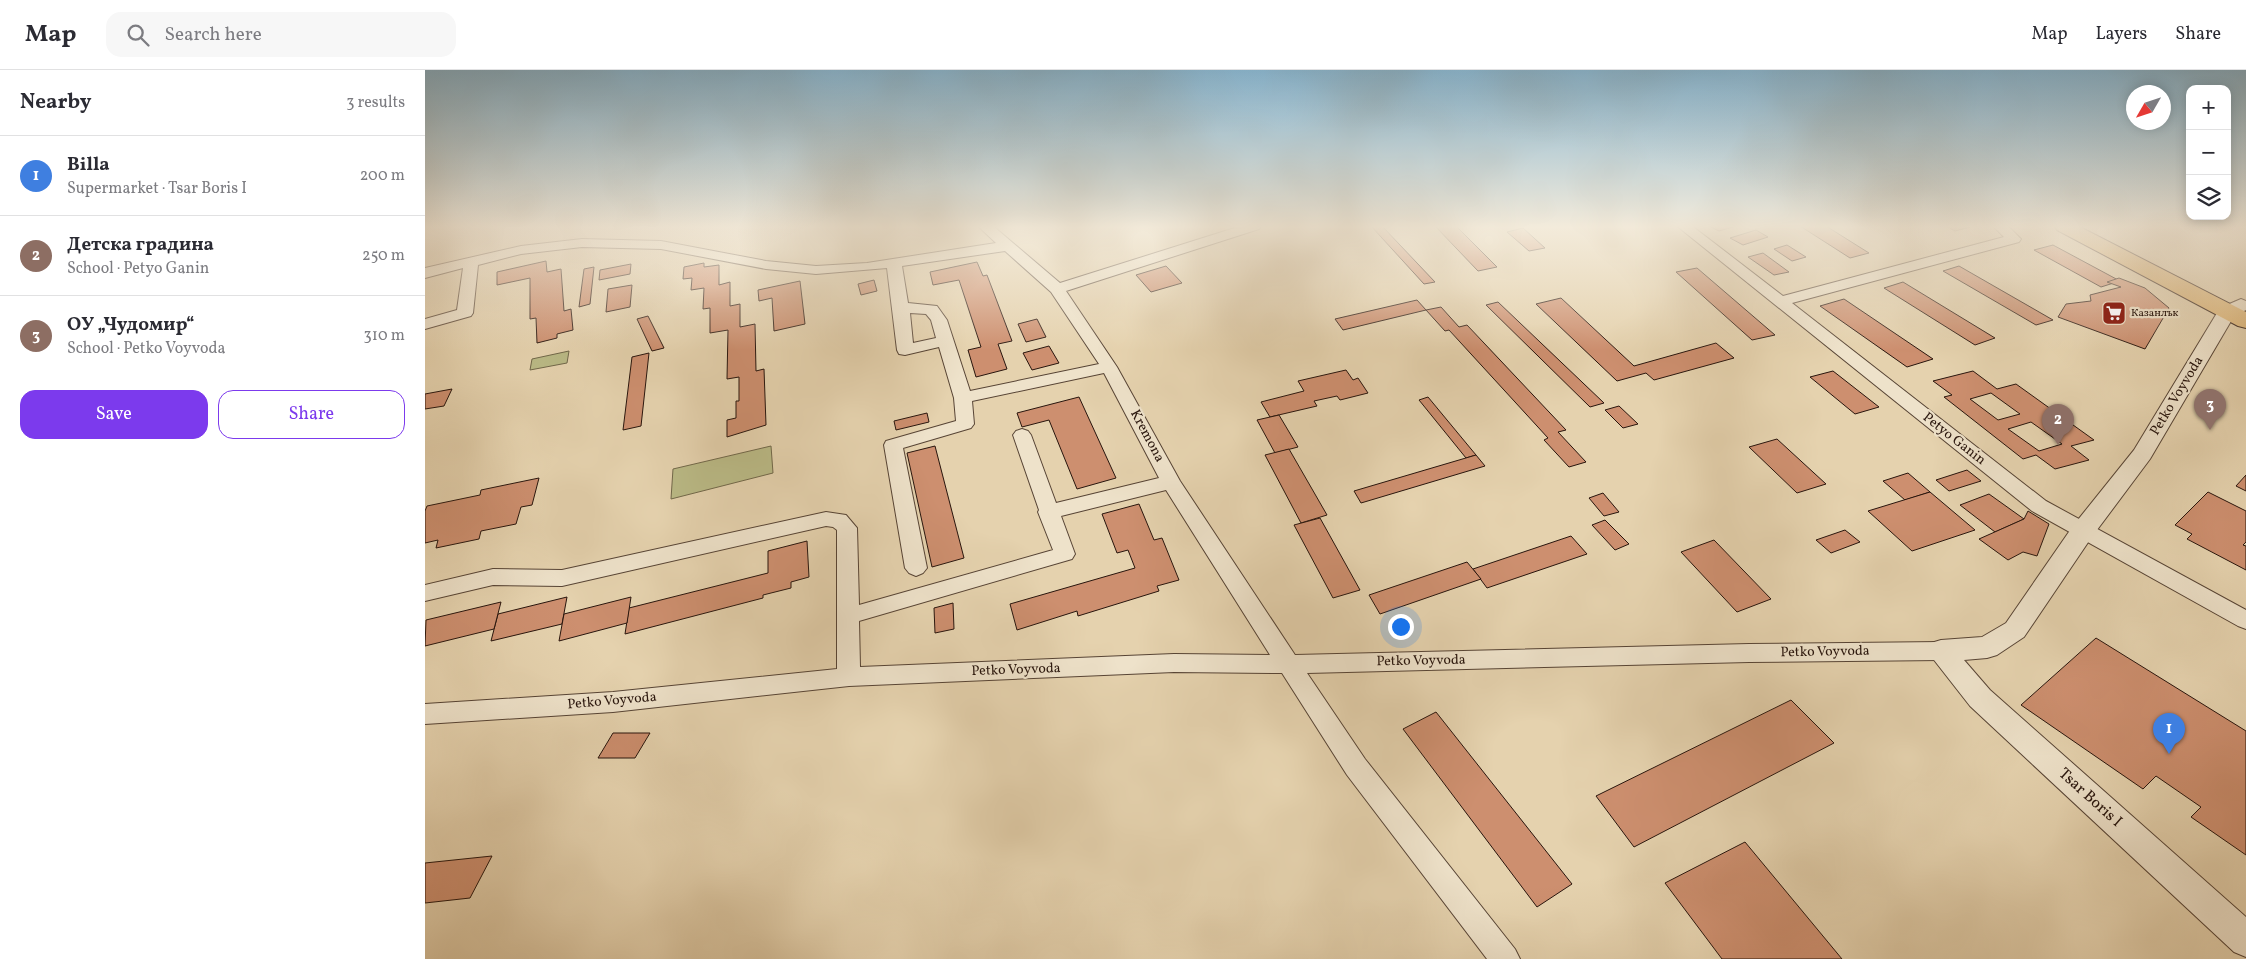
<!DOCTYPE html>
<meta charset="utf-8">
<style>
:root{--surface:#fff;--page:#f7f7f7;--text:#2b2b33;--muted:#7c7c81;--line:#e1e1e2;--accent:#7c3aed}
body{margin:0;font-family:Vollkorn,serif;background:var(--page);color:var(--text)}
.controls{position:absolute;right:15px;top:15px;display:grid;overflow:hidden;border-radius:10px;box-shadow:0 2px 12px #0003}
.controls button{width:45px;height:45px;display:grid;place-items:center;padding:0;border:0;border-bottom:1px solid var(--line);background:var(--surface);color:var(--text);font:25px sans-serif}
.compass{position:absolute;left:1701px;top:15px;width:45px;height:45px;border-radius:50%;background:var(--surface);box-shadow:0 2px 12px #0003;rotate:231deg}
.you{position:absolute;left:975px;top:556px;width:18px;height:18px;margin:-12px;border:4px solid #fff;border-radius:50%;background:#1a73e8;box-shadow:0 0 0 8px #1a73e833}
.badge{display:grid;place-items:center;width:32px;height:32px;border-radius:50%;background:var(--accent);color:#fff;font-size:16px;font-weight:700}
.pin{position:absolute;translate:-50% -41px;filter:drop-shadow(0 1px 2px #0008)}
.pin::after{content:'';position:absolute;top:26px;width:18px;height:15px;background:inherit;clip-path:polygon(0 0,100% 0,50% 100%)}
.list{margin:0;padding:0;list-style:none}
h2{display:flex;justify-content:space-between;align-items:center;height:65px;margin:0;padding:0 20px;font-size:21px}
h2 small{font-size:16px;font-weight:400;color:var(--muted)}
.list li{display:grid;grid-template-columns:32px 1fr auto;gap:15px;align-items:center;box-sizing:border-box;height:80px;padding:0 20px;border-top:1px solid var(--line)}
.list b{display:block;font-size:19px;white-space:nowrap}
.list p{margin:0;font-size:16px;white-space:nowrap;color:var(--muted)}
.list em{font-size:16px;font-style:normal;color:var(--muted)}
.actions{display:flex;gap:10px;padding:15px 20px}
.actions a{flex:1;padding:11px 0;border:1px solid var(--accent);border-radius:15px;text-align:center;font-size:18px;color:var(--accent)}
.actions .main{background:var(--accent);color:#fff}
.icon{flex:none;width:28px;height:28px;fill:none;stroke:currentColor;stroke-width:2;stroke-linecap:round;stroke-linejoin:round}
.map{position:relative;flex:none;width:1821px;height:889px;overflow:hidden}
header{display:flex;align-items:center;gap:30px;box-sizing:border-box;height:70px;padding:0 25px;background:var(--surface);border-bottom:1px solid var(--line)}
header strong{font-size:24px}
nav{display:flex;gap:28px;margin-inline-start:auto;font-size:18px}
.search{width:350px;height:45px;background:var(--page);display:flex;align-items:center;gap:12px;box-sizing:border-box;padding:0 18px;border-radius:15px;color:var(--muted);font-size:19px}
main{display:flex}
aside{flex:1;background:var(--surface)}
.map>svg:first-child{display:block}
.green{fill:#baba86;stroke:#71684a}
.building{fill:#cd8f6f;stroke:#28150d;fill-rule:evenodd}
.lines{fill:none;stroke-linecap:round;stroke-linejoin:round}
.minor-casing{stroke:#574435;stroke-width:2}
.tertiary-casing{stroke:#574435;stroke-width:2}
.primary-casing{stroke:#28150d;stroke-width:2}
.minor{fill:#eee2ca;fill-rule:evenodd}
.tertiary{fill:#eee2ca;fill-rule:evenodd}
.primary{fill:#e2b977;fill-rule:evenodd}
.labels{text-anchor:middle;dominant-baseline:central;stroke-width:4.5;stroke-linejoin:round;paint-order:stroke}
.far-poi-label{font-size:11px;fill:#28150d;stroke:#eee2ca;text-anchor:start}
.street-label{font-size:14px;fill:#28150d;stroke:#eee2ca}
.near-street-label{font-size:16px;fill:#28150d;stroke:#eee2ca}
</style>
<header>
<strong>Map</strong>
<div class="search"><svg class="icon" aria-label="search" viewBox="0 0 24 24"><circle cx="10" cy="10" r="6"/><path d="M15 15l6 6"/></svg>Search here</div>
<nav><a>Map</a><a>Layers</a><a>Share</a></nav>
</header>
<main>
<aside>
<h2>Nearby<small>3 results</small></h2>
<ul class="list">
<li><span class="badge" style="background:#3f7fe0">1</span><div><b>Billa</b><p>Supermarket · Tsar Boris I</p></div><em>200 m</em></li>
<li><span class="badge" style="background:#8d6e63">2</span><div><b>Детска градина</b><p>School · Petyo Ganin</p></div><em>250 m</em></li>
<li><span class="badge" style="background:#8d6e63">3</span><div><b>ОУ „Чудомир“</b><p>School · Petko Voyvoda</p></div><em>310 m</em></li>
</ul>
<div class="actions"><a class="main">Save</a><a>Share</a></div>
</aside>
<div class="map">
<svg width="1821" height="889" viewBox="0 0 1821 889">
<rect width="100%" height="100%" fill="#e5d2ae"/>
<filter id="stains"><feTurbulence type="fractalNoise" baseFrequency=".004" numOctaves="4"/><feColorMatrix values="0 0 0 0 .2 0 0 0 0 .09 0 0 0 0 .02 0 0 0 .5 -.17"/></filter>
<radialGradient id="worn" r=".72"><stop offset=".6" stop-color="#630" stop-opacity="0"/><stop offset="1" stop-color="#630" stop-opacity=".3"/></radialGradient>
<g class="green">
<path d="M144 281 142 293 105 300 107 289Z"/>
<path d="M346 376 348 403 246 429 248 399Z"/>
</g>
<g class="building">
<path d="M946 156H957L1010 212 999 214Z"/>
<path d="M1010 156H1031L1072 197 1053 201Z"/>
<path d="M1284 156H1311L1294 161Z"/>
<path d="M1375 156H1401L1444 183 1425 188Z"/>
<path d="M1521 156H1549L1530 161Z"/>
<path d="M1098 158 1120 178 1104 181 1082 162Z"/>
<path d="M1331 160 1343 167 1318 175 1305 168Z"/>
<path d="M1362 175 1381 187 1367 191 1349 179Z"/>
<path d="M1628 175 1695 211 1676 217 1609 180Z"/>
<path d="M1338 183 1364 202 1349 205 1323 187Z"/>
<path d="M121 191 122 202 136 199 139 241 146 239 148 260 132 264V268L112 273 111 248 105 249V208L72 215V202Z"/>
<path d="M552 192 558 206 562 205 587 271 573 274 582 299 551 307 543 280 556 277 534 210 508 215 505 202Z"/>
<path d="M279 193V197L294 195V215L305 212V236L315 234V257L330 254 331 301 339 299 341 355 302 367V350L311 348V331H314V307L302 309 303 260 285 263V238L278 239 279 218 266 220 267 208 258 209 259 197Z"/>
<path d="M206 194 205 204 174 210 175 200Z"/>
<path d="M741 196 757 213 726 222 711 205Z"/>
<path d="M1534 196 1628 250 1611 255 1518 201Z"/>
<path d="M169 197 165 234 154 237 159 199Z"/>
<path d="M1272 198 1350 265 1327 270 1251 202Z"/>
<path d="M1694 208 1720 218 1744 238 1720 279 1633 247 1641 234 1666 231 1665 225 1696 217 1682 212Z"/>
<path d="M449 210 452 221 436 225 433 214Z"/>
<path d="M375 211 380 254 349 261 347 228 334 231 333 220Z"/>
<path d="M1478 212 1570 268 1550 275 1459 218Z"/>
<path d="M207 215 205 237 181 242 183 219Z"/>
<path d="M1136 228 1209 296 1291 273 1309 288 1229 310 1221 303 1192 311 1111 234Z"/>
<path d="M1419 229 1508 289 1482 297 1395 236Z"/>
<path d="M992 230 1001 240 918 260 910 249Z"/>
<path d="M1073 232 1179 333 1165 337 1061 235Z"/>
<path d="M1016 237 1034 257 1042 255 1141 360 1133 362 1161 392 1144 397 1119 370 1123 368 1024 260 1020 261 1001 240Z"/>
<path d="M223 246 239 278 227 281 212 249Z"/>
<path d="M612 249 621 267 601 272 593 254Z"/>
<path d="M624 276 634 293 607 300 598 283Z"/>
<path d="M224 283 216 356 198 360 207 287Z"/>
<path d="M921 300 928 310 933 308 943 323 915 330 912 326 889 331 892 336 845 347 836 332 879 321 873 311Z"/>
<path d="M1408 301 1454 337 1430 344 1385 307Z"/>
<path d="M1548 301 1572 319 1591 314 1669 370 1646 376 1664 390 1630 399 1611 385 1598 389 1519 327 1527 325 1508 311ZM1566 323 1595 344 1573 350 1545 329ZM1606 352 1637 374 1614 381 1583 359Z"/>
<path d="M27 319 19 336 0 339V324Z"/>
<path d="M654 327 691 408 652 419 624 350 597 357 592 343Z"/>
<path d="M1003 327 1051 385 1041 388 994 330Z"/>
<path d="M1194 336 1213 354 1198 358 1180 340Z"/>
<path d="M502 343 504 352 471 360 469 351Z"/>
<path d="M854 345 873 377 850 383 832 350Z"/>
<path d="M1352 369 1401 414 1372 423 1324 377Z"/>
<path d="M510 376 539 488 507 497 482 383Z"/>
<path d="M864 379 902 445 876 453 840 385Z"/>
<path d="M1051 385 1060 396 936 433 929 421Z"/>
<path d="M1542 400 1556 411 1524 421 1511 410Z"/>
<path d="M1483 403 1505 422 1480 430 1458 411Z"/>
<path d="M1821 405V421L1811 416Z"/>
<path d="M114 408 107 435 96 437 91 454 56 461 54 469 11 478 13 470 0 473V441L2 436 55 425 56 420Z"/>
<path d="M1505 422 1550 460 1487 481 1443 441Z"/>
<path d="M1783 422 1821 441V472L1818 475 1821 476V500L1762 469 1767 464 1750 455Z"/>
<path d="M1178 423 1194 442 1179 446 1164 428Z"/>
<path d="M1564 424 1599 449 1570 462 1535 435Z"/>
<path d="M714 434 729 470 737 468 754 510 732 516 734 521 653 546 652 541 592 560 585 534 710 498 703 480 692 483 677 444Z"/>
<path d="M1603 441 1624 454 1612 486 1598 482 1583 490 1554 469 1599 449Z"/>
<path d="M895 448 935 520 908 528 869 455Z"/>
<path d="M1180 450 1204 474 1190 480 1167 455Z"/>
<path d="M1420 460 1435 472 1406 483 1391 470Z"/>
<path d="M1146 466 1162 484 1062 518 1048 499Z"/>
<path d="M1289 470 1346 529 1312 542 1256 482Z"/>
<path d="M382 471 384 507 366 512V518L338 525V528L200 564 204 538 343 503V481Z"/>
<path d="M1042 492 1056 509 955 544 944 525Z"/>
<path d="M142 527 137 554 66 571 73 544Z"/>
<path d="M206 527 202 553 134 571 139 544Z"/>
<path d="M76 532 69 559 0 576 1 550Z"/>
<path d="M528 533 529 559 510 563 509 538Z"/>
<path d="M1671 568 1821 661V785L1766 747 1776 737 1731 706 1718 719 1596 635Z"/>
<path d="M1366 630 1409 673 1209 777 1171 726Z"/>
<path d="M1011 642 1147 814 1112 837 978 659Z"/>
<path d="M188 663H225L210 688H173Z"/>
<path d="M1320 772 1417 889H1297L1240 813Z"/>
<path d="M67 786 45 828 0 833V793Z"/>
</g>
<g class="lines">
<g class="minor-casing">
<g id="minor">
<path d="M553 156H568L635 213 816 156H836L834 159 641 221 692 297 755 411 870 585 1324 574 1516 572 1524 575 1527 581 1524 587 1516 590 1324 592 882 603 940 689 1090 879 1095 889H1062L922 705 857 603 749 602 424 616 188 642 0 654V634L188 622 412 599V460L408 457 401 456 137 516 68 515 0 531V515L68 499 137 500 401 442 421 445 432 458 434 535 628 480 613 442 614 440 588 365 591 361 597 359 603 361 606 365 631 433 734 408 679 303 547 331 549 354 546 358 478 378 502 498 498 503 491 506 484 503 480 498 459 375 461 371 531 351 529 328 514 277 480 285 474 284 472 280 462 198 391 204 341 199 236 179 157 177 96 184 53 195 48 243 46 246 0 259V249L32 240 38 198 0 208V198L96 176 157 169 236 171 341 191 391 196 442 193 571 173ZM580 181 626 222 674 294 545 321 522 250 512 236 483 233 477 196ZM485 243 501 244 506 250 511 268 488 273ZM741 420 845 585 749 584 435 597 434 551 647 489 650 484 636 446Z"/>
<path d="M1252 156H1267L1358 226 1579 167 1568 156H1583L1596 169 1594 172 1367 233 1621 431 1821 540V559L1813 556 1607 441Z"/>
</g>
</g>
<g class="tertiary-casing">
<path id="tertiary" d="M1816 229 1821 231V240L1809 246 1725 389 1666 468 1599 567 1572 585 1562 588 1539 590 1565 620 1821 847V887L1809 882 1545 636 1502 581 1506 573 1516 570 1557 567 1581 553 1648 456 1709 380 1795 238Z"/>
</g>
<g class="primary-casing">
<path id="primary" d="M1629 156H1653L1821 242V258L1813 256 1632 160Z"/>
</g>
<use href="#minor" class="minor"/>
<use href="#tertiary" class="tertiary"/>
<use href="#primary" class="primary"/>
</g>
<linearGradient id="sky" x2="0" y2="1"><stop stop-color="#87b5d0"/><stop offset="0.56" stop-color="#f3ebdb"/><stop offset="1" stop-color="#f3ebdb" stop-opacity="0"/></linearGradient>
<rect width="1821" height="280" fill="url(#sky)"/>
<defs>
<g id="supermarket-square" transform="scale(1.25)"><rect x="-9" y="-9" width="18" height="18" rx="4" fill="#8f2418" stroke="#eee2ca"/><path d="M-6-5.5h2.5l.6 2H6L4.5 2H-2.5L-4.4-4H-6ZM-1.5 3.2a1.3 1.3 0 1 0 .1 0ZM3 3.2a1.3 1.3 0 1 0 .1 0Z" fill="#fff"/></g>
</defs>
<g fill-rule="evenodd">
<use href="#supermarket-square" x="1689" y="243"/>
</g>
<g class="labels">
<g class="far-poi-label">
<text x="1706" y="243">Казанлък</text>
</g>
<g class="street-label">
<text transform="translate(1752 326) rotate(-59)">Petko Voyvoda</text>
<text transform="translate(722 366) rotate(62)">Kremona</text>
<text transform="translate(1529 369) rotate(38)">Petyo Ganin</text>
<text transform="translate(1400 582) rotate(-1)">Petko Voyvoda</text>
<text transform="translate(996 591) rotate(-1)">Petko Voyvoda</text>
<text transform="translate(591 600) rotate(-2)">Petko Voyvoda</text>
<text transform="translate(187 631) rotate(-5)">Petko Voyvoda</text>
</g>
<g class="near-street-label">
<text transform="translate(1665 728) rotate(42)">Tsar Boris I</text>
</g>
</g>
<rect width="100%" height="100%" filter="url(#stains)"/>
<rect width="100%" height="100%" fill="url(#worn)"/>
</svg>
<div class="controls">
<button>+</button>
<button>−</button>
<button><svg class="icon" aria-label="layers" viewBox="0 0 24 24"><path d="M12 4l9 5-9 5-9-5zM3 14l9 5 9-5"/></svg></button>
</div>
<svg class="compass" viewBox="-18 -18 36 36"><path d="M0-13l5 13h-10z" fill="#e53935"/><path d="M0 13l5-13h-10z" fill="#7c7c81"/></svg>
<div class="you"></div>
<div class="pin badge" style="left:1744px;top:684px;background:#3f7fe0">1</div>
<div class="pin badge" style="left:1633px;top:375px;background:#8d6e63">2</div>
<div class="pin badge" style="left:1785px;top:360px;background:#8d6e63">3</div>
</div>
</main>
